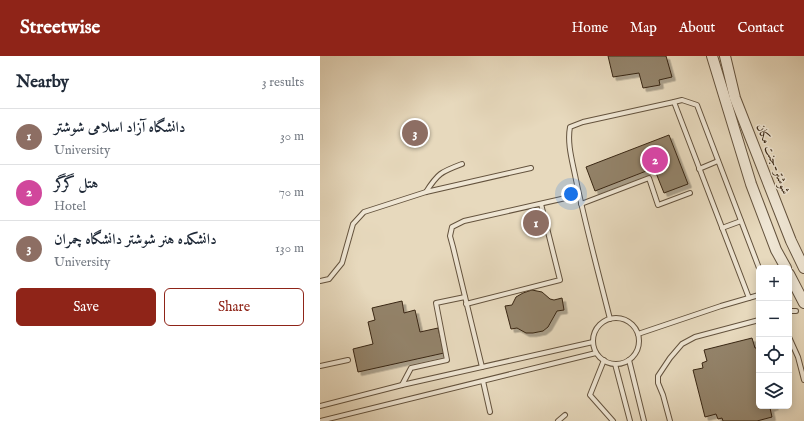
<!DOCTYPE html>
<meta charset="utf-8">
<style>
:root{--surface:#fff;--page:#f2f2f3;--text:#1f2937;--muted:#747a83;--line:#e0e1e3;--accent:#8f2418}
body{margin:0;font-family:"IM FELL English",Amiri,serif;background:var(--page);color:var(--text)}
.controls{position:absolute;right:12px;bottom:12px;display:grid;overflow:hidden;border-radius:6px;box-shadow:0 2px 10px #0003}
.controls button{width:36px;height:36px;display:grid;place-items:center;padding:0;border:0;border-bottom:1px solid var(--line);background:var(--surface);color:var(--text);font:20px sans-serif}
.you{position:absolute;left:251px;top:138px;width:14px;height:14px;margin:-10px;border:3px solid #fff;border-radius:50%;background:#1a73e8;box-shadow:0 0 0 6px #1a73e833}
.badge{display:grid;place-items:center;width:26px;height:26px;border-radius:50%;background:var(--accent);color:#fff;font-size:13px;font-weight:700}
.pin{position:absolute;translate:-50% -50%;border:2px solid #fff;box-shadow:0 1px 4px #0006}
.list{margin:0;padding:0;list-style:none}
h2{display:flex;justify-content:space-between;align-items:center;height:52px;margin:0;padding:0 16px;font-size:17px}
h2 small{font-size:13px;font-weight:400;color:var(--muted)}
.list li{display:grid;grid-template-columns:26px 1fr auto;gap:12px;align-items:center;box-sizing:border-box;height:56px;padding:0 16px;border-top:1px solid var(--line)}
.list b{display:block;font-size:15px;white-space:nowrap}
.list p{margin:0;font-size:13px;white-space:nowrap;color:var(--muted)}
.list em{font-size:13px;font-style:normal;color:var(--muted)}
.actions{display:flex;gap:8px;padding:12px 16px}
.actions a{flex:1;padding:9px 0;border:1px solid var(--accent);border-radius:6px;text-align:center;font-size:14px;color:var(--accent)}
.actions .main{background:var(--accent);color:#fff}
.icon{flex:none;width:22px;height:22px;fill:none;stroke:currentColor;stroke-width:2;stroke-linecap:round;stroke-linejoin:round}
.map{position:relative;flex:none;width:484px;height:365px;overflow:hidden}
header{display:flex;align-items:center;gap:24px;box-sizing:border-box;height:56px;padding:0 20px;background:var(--accent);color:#fff}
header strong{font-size:19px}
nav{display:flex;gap:22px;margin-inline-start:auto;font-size:14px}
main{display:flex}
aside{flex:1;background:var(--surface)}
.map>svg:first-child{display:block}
.building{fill:#93836b;stroke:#382613;filter:url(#shadow)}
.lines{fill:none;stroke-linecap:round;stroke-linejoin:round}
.service-casing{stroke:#64533e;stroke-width:6}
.tertiary-casing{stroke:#64533e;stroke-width:12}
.service{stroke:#efe6d4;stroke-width:4}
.tertiary{stroke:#efe6d4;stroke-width:10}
.labels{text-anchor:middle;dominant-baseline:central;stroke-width:3;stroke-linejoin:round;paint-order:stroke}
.street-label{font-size:12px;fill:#382613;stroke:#efe6d4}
</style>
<header>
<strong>Streetwise</strong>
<nav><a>Home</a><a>Map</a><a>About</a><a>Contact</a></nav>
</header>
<main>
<aside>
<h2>Nearby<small>3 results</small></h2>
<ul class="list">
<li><span class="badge" style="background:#8d6e63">1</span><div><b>دانشگاه آزاد اسلامی شوشتر</b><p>University</p></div><em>30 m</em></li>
<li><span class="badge" style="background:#d1479c">2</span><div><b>هتل گرگر</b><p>Hotel</p></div><em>70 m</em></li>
<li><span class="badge" style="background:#8d6e63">3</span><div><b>دانشکده هنر شوشتر دانشگاه چمران</b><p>University</p></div><em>130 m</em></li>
</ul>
<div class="actions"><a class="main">Save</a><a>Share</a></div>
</aside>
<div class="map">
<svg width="484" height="365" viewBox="0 0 484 365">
<defs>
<filter id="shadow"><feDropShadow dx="3.5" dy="3.5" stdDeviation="0" flood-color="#0004"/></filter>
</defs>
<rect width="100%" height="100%" fill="#e7d9bd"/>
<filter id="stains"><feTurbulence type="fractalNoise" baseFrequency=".005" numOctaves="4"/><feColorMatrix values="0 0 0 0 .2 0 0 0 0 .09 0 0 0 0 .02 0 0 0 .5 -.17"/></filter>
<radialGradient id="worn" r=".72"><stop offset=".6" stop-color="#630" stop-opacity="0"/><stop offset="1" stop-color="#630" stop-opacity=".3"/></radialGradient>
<g class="building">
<path d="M288 0H346L352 21 339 24 340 29 323 32 319 17 293 21Z"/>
<path d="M349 79 368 128 344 137 334 112 275 135 266 111Z"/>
<path d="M212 234 222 236 230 243 234 244 242 242 244 254 237 255 228 271 223 275 213 277H206L197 272 191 273 185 250 192 249 196 241 203 237Z"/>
<path d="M82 245 84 257 95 254 100 276 118 272 124 297 38 316 33 293 53 288 48 266 55 264 52 252Z"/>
<path d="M432 282 435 292H439V350H455L450 352 452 361 437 365H403L402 362 398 363 396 358 385 361 373 314 383 312 382 307 387 305 384 294Z"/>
</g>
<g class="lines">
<g class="service-casing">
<g id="service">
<path d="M379 113 398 105"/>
<path d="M106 136C118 117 121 116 142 108"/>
<path d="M261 148 329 122 338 149 370 137"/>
<path d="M402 172 421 165"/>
<path d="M0 225 9 223 22 207 33 168 44 156 106 136 211 112"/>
<path d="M429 242 354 46 362 44 377 49 439 212"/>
<path d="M146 248 240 224 221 148"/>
<path d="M469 255H476"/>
<circle cx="296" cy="285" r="23"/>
<path d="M290 263C278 215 265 168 255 119 252 104 247 87 250 71L263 66 354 46"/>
<path d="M318 278 401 250 439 239"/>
<path d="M469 281 478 301 484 324"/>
<path d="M284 304 270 339 293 365"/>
<path d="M309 304 324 365"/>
<path d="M295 308 310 365"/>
<path d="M0 310 28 304"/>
<path d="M162 311 133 191 130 180 132 171 144 165 259 139"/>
<path d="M163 325 170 356"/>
<path d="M82 329 91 312 127 304 116 247 145 241"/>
<path d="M0 350 82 329 273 286"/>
<path d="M0 365 276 297"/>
<path d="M238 365 245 359"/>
<path d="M350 365 343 339 338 327V320L350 302 362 288 375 281 439 264"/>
</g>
</g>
<g class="tertiary-casing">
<g id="tertiary">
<path d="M392 0 431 128 456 194 466 212"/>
<path d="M405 0 415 42 471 185 484 212"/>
<path d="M469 218 484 247"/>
</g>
</g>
<use href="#service" class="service"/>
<use href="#tertiary" class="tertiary"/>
</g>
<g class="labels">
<g class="street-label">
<text transform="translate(453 103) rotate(69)">شوشتر-جنت مکان</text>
</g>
</g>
<rect width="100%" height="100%" filter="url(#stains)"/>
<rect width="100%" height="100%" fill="url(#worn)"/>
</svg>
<div class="controls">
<button>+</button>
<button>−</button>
<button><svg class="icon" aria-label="locate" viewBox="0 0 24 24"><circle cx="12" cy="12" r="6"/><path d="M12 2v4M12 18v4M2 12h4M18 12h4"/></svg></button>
<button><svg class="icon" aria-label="layers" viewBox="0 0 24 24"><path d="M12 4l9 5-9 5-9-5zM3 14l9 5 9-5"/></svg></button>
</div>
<div class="you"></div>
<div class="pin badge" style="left:216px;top:167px;background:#8d6e63">1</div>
<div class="pin badge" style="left:335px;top:104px;background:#d1479c">2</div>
<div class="pin badge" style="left:95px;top:77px;background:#8d6e63">3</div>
</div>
</main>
